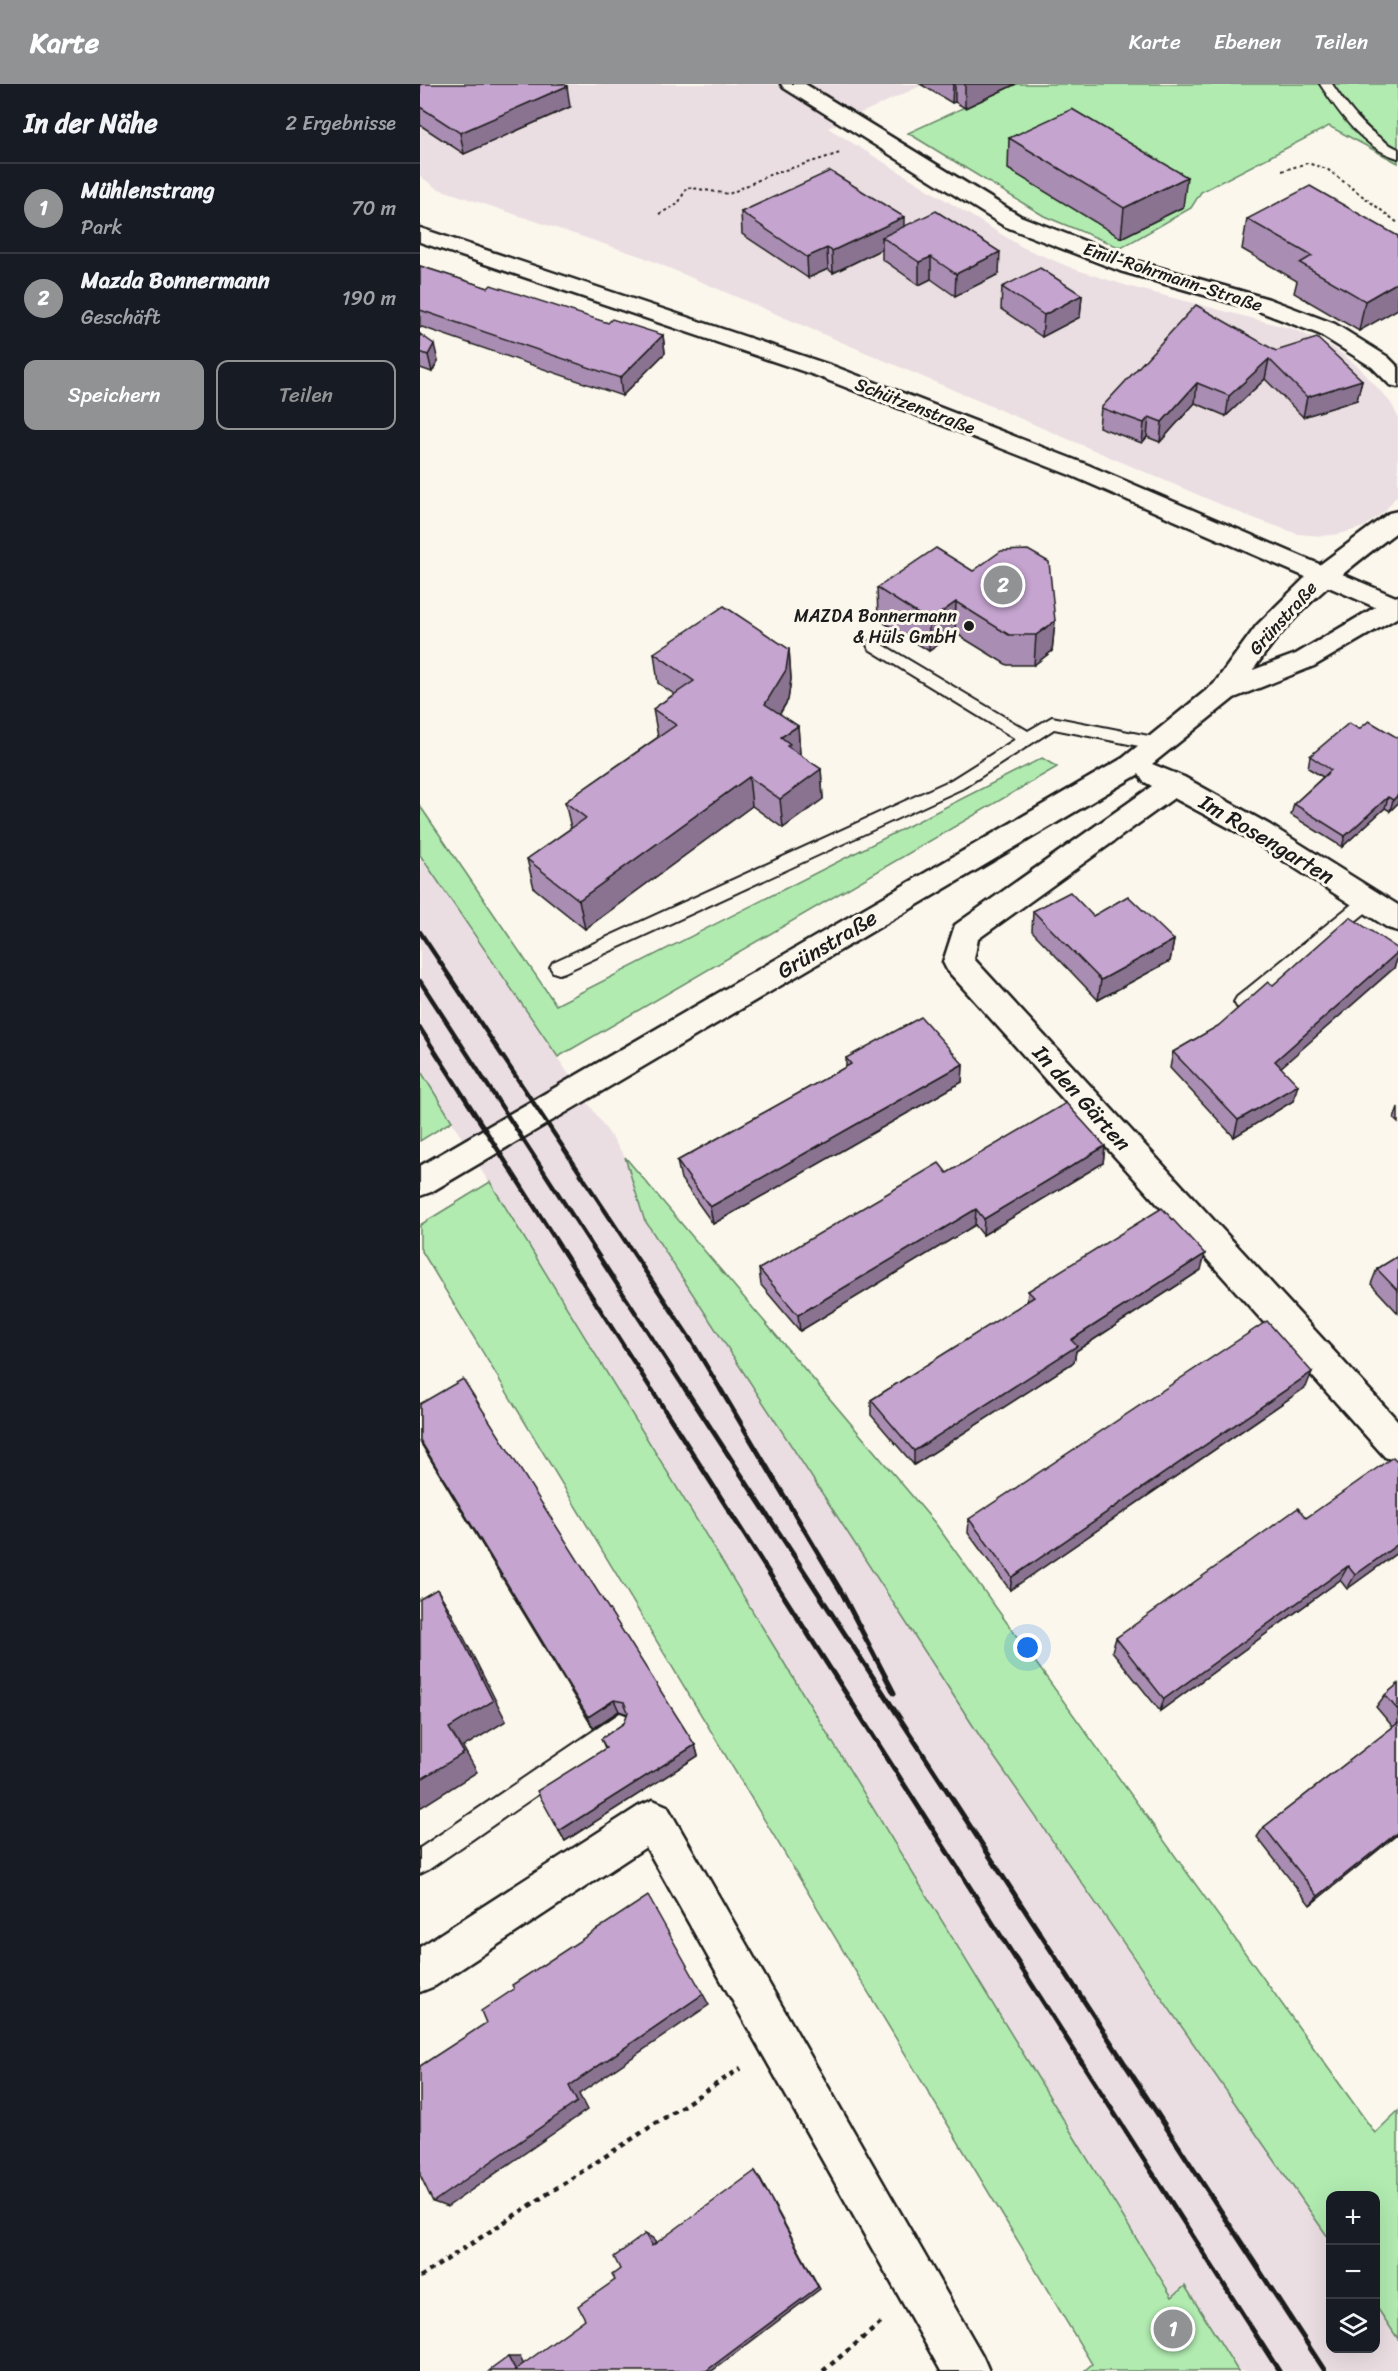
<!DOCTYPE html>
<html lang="de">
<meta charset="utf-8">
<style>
:root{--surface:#171b24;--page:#242831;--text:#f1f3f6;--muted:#9ea1a6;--line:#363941;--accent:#919294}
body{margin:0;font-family:Sriracha,sans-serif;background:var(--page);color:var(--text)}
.controls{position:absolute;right:18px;bottom:18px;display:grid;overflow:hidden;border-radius:12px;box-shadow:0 6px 24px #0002}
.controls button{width:54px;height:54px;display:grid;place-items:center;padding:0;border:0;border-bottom:2px solid var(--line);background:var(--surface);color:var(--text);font:30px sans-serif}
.you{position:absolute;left:608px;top:1564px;width:21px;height:21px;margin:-15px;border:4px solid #fff;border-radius:50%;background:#1a73e8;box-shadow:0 0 0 9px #1a73e833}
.badge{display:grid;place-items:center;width:39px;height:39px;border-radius:50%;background:var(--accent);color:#fff;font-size:20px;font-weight:700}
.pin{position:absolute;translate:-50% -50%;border:3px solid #fff;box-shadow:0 2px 6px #0006}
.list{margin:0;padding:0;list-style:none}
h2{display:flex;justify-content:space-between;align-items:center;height:78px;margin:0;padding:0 24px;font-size:26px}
h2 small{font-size:20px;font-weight:400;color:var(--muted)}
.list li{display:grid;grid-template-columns:39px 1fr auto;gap:18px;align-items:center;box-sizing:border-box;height:90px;padding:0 24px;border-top:2px solid var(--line)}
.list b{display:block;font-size:22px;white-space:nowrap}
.list p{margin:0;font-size:20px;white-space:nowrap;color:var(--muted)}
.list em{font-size:20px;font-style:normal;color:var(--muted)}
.actions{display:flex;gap:12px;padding:18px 24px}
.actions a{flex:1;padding:14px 0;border:2px solid var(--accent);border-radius:12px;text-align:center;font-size:21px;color:var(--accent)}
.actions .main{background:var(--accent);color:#fff}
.icon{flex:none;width:33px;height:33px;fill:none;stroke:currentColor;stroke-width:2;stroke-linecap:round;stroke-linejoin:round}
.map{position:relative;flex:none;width:978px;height:2287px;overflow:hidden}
header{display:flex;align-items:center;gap:36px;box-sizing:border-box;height:84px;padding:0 30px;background:var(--accent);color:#fff}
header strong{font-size:28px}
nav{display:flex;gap:33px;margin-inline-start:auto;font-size:21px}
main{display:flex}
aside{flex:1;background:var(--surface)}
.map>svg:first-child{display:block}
.built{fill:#ebdee3}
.green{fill:#b1ebb0;stroke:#668466;stroke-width:1.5}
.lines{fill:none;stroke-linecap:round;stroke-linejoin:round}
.lane-casing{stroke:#1c1c1c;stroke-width:4}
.street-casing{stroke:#1c1c1c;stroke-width:5}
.secondary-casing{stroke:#1c1c1c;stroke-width:5}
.path-far1{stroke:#1c1c1c;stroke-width:2;stroke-dasharray:3 3;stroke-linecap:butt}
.path{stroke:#1c1c1c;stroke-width:4.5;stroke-dasharray:5 5;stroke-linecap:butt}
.lane{fill:#fbf7ec;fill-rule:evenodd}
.street{fill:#fbf7ec;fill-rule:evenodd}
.secondary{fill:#fbf7ec;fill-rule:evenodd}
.rail-far1{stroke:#1c1c1c;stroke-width:4.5}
.rail{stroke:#1c1c1c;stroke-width:5}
.wall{fill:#a98db2;stroke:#1c1c1c;stroke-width:1.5}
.shaded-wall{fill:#8a7391;stroke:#1c1c1c;stroke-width:1.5}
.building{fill:#c5a4cf;stroke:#1c1c1c;stroke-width:1.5}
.poi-dot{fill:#1c1c1c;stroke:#fbf7ec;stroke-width:2}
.labels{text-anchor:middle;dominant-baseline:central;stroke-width:6;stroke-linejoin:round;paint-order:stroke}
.far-street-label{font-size:18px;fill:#1c1c1c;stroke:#fbf7ec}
.far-poi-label{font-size:18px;fill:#1c1c1c;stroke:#fbf7ec;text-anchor:end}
.street-label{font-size:22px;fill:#1c1c1c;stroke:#fbf7ec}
</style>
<header>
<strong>Karte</strong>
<nav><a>Karte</a><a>Ebenen</a><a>Teilen</a></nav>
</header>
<main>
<aside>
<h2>In der Nähe<small>2 Ergebnisse</small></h2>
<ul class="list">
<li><span class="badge">1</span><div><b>Mühlenstrang</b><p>Park</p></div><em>70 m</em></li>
<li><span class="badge">2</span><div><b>Mazda Bonnermann</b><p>Geschäft</p></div><em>190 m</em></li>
</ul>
<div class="actions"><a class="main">Speichern</a><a>Teilen</a></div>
</aside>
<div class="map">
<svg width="978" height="2287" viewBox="0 0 978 2287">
<rect width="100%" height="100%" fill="#fbf7ec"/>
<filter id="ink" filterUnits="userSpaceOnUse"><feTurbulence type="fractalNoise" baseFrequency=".0167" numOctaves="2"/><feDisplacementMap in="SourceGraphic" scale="12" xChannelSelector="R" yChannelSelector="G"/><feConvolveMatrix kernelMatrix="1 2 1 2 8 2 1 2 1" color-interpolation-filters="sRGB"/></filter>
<g filter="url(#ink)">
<g class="built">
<path d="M0 0H505L408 44 602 163 654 185 711 203 873 245 913 263 939 283 971 319 978 333V410L965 427 944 443 920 450 901 452 878 450 825 431 223 173 16 104 0 92Z"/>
<path d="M0 771 205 1073 224 1135 561 1654 910 2156V2264H956V2222L978 2255V2287H797L0 986Z"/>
</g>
<g class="green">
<path d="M595 0H978V79L909 42 781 108 771 124 701 164 624 132 488 49Z"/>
<path d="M622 674 637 683 138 973 0 771V722L136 921Z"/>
<path d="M0 986 32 1037 0 1057Z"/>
<path d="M205 1073 515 1439 955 2049 978 2027V2255L956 2222V2112H910V2156L561 1654 224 1135Z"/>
<path d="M70 1098 752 2213 765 2202 818 2287H664L672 2280 0 1164V1141Z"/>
</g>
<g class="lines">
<g class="lane-casing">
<g id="lane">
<path d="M900 0H912C929 26 949 51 978 65V74C943 64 919 29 900 0Z"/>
<path d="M455 556 608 647 632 633 739 654 745 656 747 660 745 664 739 666 634 645 543 704 145 888 139 890 133 888 130 883 133 878 531 696 596 655 449 565 447 561 449 557Z"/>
<path d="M948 810 954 812 957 817 954 822 829 923 823 925 817 923 814 918 817 913 942 812Z"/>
<path d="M200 1629 208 1632 211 1640 208 1648 8 1786 0 1790V1764Z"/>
</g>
</g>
<g class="street-casing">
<g id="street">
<path d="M361 0H385L600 132 716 177 849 215 915 240 968 273 978 283V303L970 301 952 283 899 250 833 225 700 187 584 142 364 4Z"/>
<path d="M978 427V447C921 490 873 527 833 586L876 570 969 515 978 512V533L894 582 814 614 732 680 764 693 850 741 978 821V847L968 844 830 755 754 714 558 855 554 875 978 1337V1378L965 1373 527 886 523 878 535 841 732 702 723 697 719 690 11 1108 0 1112V1082L703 674 794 600 837 541 894 485 969 429Z"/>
<path d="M233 1716 247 1722 562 2271 569 2287H521L226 1763 15 1902 0 1908V1863L219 1722Z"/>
</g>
</g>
<g class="secondary-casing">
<path id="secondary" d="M0 144 413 282 668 381 978 514V533L650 391 397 292 0 158Z"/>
</g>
<g class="path-far1">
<path d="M862 87 887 79 907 85 978 139"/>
<path d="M239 130 258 120 267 103 309 110 349 91 420 69"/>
</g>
<g class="path">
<path d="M0 2193 321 1984"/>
<path d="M403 2287 462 2238"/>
</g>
<use href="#lane" class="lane"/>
<use href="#street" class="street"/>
<use href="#secondary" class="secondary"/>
<g class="rail-far1">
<path d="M0 848 269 1253 302 1308"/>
<path d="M0 897 267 1308"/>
<path d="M0 944 233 1308"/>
</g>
<g class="rail">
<path d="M232 1306 859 2287"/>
<path d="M266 1306 905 2287"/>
<path d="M301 1306 422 1509 474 1609"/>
</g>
</g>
<g class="wall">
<path d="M0 0 150 23 44 70 0 41Z"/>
<path d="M500 0H596L545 24 535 18 532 19Z"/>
<path d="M589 54 763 123 701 154 588 85Z"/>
<path d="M321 128 484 143 579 190 535 212 511 195 499 201 462 175V165L413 189 408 185 388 194 322 150Z"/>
<path d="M827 135 978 152 939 247 874 209 877 197 822 165Z"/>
<path d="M0 182 68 204 188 239 243 251 245 269 202 312 2 243 0 244Z"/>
<path d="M582 203 662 211 660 233 622 253 581 225Z"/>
<path d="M0 250 18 277 12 288 0 284Z"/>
<path d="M856 267 942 296 937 316 883 333 845 295 806 332 775 319 740 358 727 353 722 359 679 343 681 324Z"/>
<path d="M553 487 635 537 632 567 614 581H587L535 549 509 567 458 535 457 504Z"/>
<path d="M369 565 371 595 368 616 360 630 378 642 380 671 401 685 403 715 363 744 332 722 165 845 114 804 107 775 151 744 145 718 238 653 233 625 254 610 238 599 234 569Z"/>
<path d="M939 645 978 654V719L970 727 965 724 922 763 871 731 874 720 903 693 888 684 890 672Z"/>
<path d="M613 827 673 832 754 856 750 877 678 916 612 847Z"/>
<path d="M978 865V873L974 884 861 983 873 1017 814 1053 750 984 753 968 798 942 853 901Z"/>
<path d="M426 974 543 980 542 998 293 1140 261 1095 257 1077 426 983Z"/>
<path d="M978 1023V1039L974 1035Z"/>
<path d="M685 1062 683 1079 563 1151 555 1141 380 1247 341 1201 339 1185 527 1089Z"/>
<path d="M978 1172V1229L951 1200 957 1185Z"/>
<path d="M781 1186 656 1267 654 1278 494 1381 451 1331V1316L607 1218 608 1207Z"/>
<path d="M886 1303 590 1506 548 1449 549 1435Z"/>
<path d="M0 1320 275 1661 278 1672 145 1757 139 1747 185 1664 181 1655 204 1639 208 1630 199 1627 173 1644 0 1358Z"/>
<path d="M978 1378V1468L927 1505 920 1496 740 1627 692 1567 696 1554 886 1434Z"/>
<path d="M978 1600V1750L890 1821 837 1753 844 1743 973 1643 956 1623 965 1611Z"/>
</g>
<g class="shaded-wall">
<path d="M533 0H535V18L532 19Z"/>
<path d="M545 0H596L545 24Z"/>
<path d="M147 2 150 23 44 70 40 49Z"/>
<path d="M767 93 763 123 701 154 704 124Z"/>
<path d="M484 133V154L462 153V165L413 189 412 167Z"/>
<path d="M407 164 408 185 388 194 387 173Z"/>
<path d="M580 168 579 190 535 212 536 190Z"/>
<path d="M511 173V195L499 201V178Z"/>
<path d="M978 198V225L939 247 945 217Z"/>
<path d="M662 211 660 233 622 253 624 231Z"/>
<path d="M243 251 245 269 202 312 200 294Z"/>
<path d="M14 260 18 277 12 288 8 271Z"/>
<path d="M849 275 845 295 806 332 809 312Z"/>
<path d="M942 296 937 316 883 333 887 313Z"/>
<path d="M777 299 775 319 740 358 742 338Z"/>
<path d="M729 333 727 353 722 359 724 339Z"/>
<path d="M536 518 535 549 509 567V537Z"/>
<path d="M635 537 632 567 614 581 616 551Z"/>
<path d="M369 565 371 595 368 616 347 650 345 620Z"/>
<path d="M378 642 380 671 372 677 361 653Z"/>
<path d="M401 685 403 715 363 744 360 715Z"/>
<path d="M329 693 332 722 165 845 159 816Z"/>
<path d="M978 711V719L970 727 973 716Z"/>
<path d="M968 713 965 724 922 763 925 752Z"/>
<path d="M754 856 750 877 678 916 681 896Z"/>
<path d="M978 868V873L974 884 850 993 855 977Z"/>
<path d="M543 980 542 998 293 1140 290 1123Z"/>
<path d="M878 1001 873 1017 814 1053 818 1036Z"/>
<path d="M685 1062 683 1079 563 1151 564 1135Z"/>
<path d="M556 1125 555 1141 380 1247 378 1231Z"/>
<path d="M785 1170 781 1186 656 1267 654 1278 494 1381V1367L651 1256Z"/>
<path d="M892 1288 886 1303 590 1506 592 1493Z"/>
<path d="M978 1460V1468L927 1505 935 1491Z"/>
<path d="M928 1482 920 1496 740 1627 744 1615Z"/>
<path d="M17 1505 31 1528 86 1637 43 1663 57 1688 0 1724V1696L29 1644Z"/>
<path d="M194 1616 199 1627 173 1644 168 1633Z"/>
<path d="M275 1661 278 1672 145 1757 139 1747Z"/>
<path d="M978 1748V1750L890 1821 898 1812Z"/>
<path d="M283 1910 289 1921 159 2010 167 2026 27 2123 13 2118 149 2002Z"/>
<path d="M335 2087 339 2093 400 2205 292 2287H286Z"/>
<path d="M225 2150 233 2154 240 2166 232 2162Z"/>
<path d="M88 2273H100L106 2285 95 2286Z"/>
</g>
<g class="building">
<path d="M0 0H144L147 2 40 49 0 23Z"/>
<path d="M652 25 767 93 704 124 589 54Z"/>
<path d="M410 87 484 133 412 167 407 164 387 173 321 128Z"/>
<path d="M890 102 978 152V198L945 217 880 179 892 172 827 135Z"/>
<path d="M516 127 580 168 536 190 511 173 499 178 462 153Z"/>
<path d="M0 182 68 204 71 201 188 239 192 235 243 251 200 294 0 226Z"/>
<path d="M620 184 662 211 624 231 582 203Z"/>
<path d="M776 221 856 267 897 254 942 296 887 313 849 275 809 312 777 299 742 338 729 333 724 339 681 324Z"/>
<path d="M0 250 14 260 8 271 0 268Z"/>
<path d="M516 464 553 487 581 467 608 466 629 478 635 537 616 551H589L536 518 509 537 457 504Z"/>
<path d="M304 522 369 565 366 586 345 620 378 642 361 653 370 660 367 662 401 685 360 715 329 693 159 816 107 775 166 734 145 718 256 641 233 625 274 597 234 569Z"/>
<path d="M949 637 978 654V711L973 716 968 713 925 752 874 720 911 686 890 672 929 639 939 645Z"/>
<path d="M650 808 673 832 708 812 754 856 681 896 613 827Z"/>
<path d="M930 833 978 865V868L855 977 878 1001 818 1036 753 968 798 942 848 898 853 901Z"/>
<path d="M501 933 543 980 290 1123 257 1077 431 980 426 974Z"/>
<path d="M646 1019 685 1062 564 1135 556 1125 378 1231 339 1185 519 1079 527 1089Z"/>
<path d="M742 1124 785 1170 651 1256 657 1262 494 1367 451 1316 614 1213 608 1207Z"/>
<path d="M978 1172V1207L957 1185Z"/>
<path d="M847 1237 892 1288 592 1493 549 1435Z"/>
<path d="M43 1295 275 1661 139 1747 117 1707 186 1664 181 1655 204 1639 208 1628 204 1618 194 1616 168 1633 0 1356V1320Z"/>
<path d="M973 1373 978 1378V1460L935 1491 928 1482 744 1615 696 1554 878 1424 886 1434Z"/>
<path d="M17 1505 73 1617 29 1644 44 1669 0 1696V1515Z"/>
<path d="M978 1600V1626L965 1611Z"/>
<path d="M978 1639V1748L898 1812 844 1743Z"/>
<path d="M228 1812 283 1910 149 2002 157 2018 13 2118 0 2091V1982L66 1939 61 1927 94 1905 92 1901Z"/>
<path d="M335 2087 398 2203 286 2287H69L88 2273 95 2286 165 2235 158 2222 195 2196 192 2191 200 2185 194 2173 225 2150 232 2162Z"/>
</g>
</g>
<circle class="poi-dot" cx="549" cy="542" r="6"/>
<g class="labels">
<g class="far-street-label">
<text transform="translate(753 193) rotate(18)">Emil-Rohrmann-Straße</text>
<text transform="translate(495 322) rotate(21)">Schützenstraße</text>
<text transform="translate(863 534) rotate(-48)">Grünstraße</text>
</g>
<g class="far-poi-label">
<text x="537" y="532">MAZDA Bonnermann<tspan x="537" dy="21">&amp; Hüls GmbH</tspan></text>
</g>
<g class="street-label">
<text transform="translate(847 755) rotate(31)">Im Rosengarten</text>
<text transform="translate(407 860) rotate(-31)">Grünstraße</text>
<text transform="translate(662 1014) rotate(48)">In den Gärten</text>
</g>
</g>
</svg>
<div class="controls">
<button>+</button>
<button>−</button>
<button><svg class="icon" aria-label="layers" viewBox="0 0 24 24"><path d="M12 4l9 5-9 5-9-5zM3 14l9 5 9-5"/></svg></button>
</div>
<div class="you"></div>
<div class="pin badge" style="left:753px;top:2245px">1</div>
<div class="pin badge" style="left:583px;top:501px">2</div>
</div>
</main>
